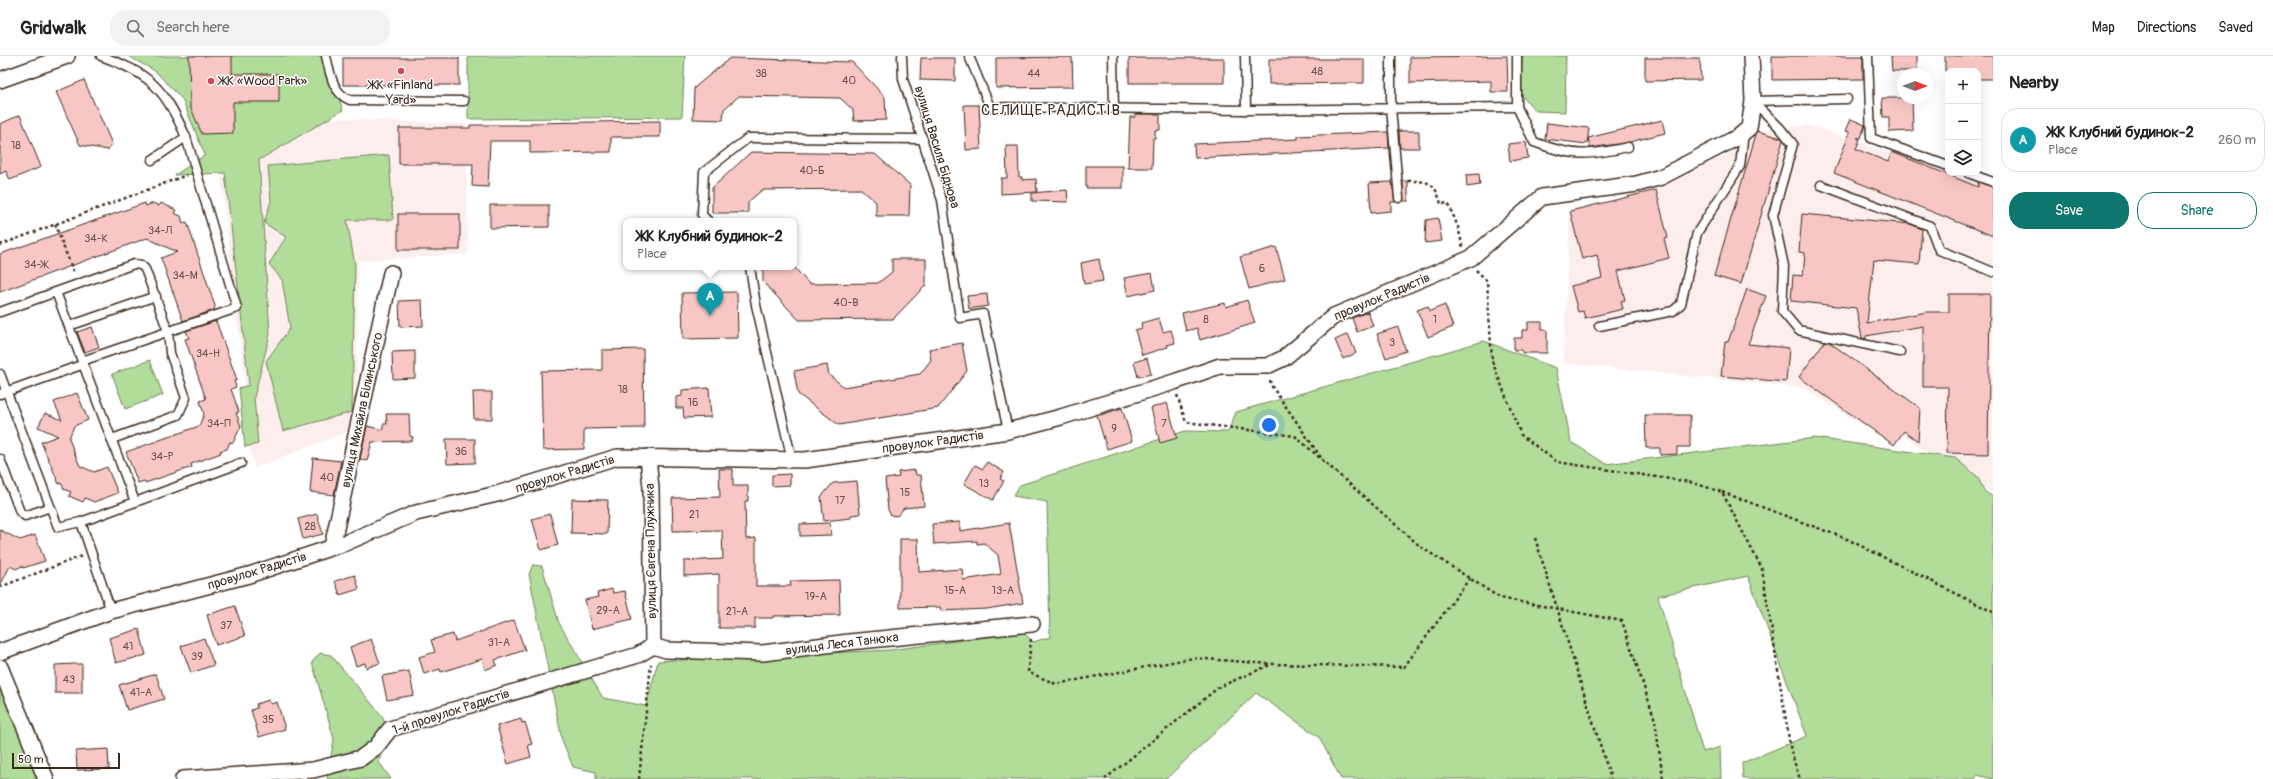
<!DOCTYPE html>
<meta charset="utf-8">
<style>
:root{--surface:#fff;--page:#f2f2f2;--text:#222;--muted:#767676;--line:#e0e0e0;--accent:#0f766e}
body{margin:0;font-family:Pangolin,sans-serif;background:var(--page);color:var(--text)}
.controls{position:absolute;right:12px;top:12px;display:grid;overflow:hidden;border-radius:8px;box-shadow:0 4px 16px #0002}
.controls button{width:36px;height:36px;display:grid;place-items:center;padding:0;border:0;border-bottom:1px solid var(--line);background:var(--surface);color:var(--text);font:20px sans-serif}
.compass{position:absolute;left:1897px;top:12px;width:36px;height:36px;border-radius:50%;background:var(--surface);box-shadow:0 4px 16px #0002;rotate:90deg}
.scale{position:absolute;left:12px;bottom:10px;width:108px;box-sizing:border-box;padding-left:4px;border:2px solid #3b2a1e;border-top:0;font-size:11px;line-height:14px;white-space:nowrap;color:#3b2a1e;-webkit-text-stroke:3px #fff;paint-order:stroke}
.you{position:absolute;left:1269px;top:369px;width:14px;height:14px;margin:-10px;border:3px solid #fff;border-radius:50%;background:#1a73e8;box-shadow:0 0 0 6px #1a73e833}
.badge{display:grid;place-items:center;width:26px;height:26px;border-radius:50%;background:var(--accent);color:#fff;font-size:13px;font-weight:700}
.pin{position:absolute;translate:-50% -33px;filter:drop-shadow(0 1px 2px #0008)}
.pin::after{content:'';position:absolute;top:21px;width:14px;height:12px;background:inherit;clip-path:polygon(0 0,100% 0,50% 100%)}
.popup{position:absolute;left:623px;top:162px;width:174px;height:52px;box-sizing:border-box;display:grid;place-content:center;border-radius:8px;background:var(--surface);filter:drop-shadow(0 1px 3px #0005);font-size:13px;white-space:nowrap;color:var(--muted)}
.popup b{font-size:15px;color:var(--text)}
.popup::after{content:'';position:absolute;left:50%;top:100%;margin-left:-8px;border:8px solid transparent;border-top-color:var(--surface)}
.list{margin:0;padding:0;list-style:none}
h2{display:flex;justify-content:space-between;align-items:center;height:52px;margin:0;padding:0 16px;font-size:17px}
h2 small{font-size:13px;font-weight:400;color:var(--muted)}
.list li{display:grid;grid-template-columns:26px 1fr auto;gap:12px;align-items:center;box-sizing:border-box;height:64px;margin:0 8px 8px;padding:0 8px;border:1px solid var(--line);border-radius:16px}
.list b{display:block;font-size:15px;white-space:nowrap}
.list p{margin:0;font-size:13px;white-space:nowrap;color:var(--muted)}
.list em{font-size:13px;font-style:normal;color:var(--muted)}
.actions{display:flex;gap:8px;padding:12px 16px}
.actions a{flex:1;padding:9px 0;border:1px solid var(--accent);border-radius:16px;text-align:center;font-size:14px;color:var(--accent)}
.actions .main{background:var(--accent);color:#fff}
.icon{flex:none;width:22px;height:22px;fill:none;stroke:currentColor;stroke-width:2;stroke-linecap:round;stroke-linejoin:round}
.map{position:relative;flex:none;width:1993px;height:723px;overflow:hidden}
header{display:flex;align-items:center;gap:24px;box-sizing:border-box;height:56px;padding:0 20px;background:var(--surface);border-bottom:1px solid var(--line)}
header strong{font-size:19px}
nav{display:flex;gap:22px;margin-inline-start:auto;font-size:14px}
.search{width:280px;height:36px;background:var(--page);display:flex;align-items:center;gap:10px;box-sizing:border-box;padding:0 14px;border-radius:16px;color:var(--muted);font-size:15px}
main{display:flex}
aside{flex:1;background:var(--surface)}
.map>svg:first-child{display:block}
.built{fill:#fdeeee}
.green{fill:#b1dc9a;stroke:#76835c}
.building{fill:#f8c7c5;stroke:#3b2a1e}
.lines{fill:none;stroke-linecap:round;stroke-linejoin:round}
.service-casing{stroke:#3b2a1e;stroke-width:11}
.minor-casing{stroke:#3b2a1e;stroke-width:18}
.path{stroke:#3b2a1e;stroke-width:2.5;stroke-dasharray:3 3;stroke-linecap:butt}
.service{stroke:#fff;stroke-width:8}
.minor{stroke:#fff;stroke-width:15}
.poi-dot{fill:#d1495b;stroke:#fff;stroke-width:1.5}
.labels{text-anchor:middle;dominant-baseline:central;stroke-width:3;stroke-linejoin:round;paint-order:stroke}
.number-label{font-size:11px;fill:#6a5148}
.poi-label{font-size:13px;fill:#3b2a1e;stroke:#fff;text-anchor:start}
.street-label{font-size:13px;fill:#3b2a1e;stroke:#fff}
.quarter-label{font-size:15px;letter-spacing:1px;fill:#3b2a1e;stroke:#fff}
</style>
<header>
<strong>Gridwalk</strong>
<div class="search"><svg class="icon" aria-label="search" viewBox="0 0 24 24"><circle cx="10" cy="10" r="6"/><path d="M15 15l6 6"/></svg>Search here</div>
<nav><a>Map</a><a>Directions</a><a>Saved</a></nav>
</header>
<main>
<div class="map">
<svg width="1993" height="723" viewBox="0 0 1993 723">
<rect width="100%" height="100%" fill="#fff"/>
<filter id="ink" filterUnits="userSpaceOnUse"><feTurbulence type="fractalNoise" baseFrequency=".025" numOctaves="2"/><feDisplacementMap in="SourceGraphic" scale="8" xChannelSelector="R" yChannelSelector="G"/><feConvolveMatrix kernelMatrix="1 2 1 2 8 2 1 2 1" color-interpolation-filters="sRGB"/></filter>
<g filter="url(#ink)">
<g class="built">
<path d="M325 62 466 68 468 198 358 205 356 372 254 412 238 331 245 328 221 123Z"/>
<path d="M1808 69 1993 131V438L1979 428 1947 413 1904 379 1894 389 1804 332 1563 307 1570 155 1656 134 1728 98 1756 75Z"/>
</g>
<g class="green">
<path d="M128 0H324L343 54 259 104 270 278 254 341 258 388 245 391 239 332 249 329 225 117 175 119 205 99 182 43 155 15Z"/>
<path d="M468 0H685L682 61 468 63Z"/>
<path d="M1522 0H1566L1565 56 1536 55 1521 39Z"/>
<path d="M389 99 393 164H347L355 209 352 356 283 375 266 305 290 272 282 224 269 208 286 181 264 167 271 145 268 110Z"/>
<path d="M1484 285 1556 312 1571 386 1606 408 1815 382 1955 402 1978 421 1984 435 1993 441V723L1977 719 1975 723H1743L1742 707 1807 680 1748 520 1658 540 1703 696 1720 691 1721 723H1341L1319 681 1256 637 1166 723H596V716L573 711 562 684 529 518 533 509 542 510 559 567 603 642 646 650 658 605 890 594 1023 576 1033 586 1050 581 1047 446 1013 440 1020 429 1185 375 1228 376 1236 356Z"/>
<path d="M150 304 163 339 125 353 112 318Z"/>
<path d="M320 597 331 599 383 661 387 676 379 706 391 723H327L334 683 312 606Z"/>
<path d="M0 606 48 723H0Z"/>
</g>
<g class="building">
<path d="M189 0H232V18H279V46H233V77L202 78 190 50Z"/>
<path d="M1507 0 1508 36H1491V25L1410 27V1Z"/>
<path d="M1772 0H1863V23L1772 24Z"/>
<path d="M1891 0H1917V15H1892Z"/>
<path d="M1945 0H1993V23H1978V15H1945Z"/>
<path d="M1072 1 1073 31 996 32V2Z"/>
<rect x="343" y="2" width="116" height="27"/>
<path d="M730 2 852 6 885 41 886 64 854 65 853 54 840 42 739 40 724 53 723 64 693 63 694 32Z"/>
<path d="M921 2H955V25L920 24Z"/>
<rect x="1129" y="2" width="95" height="25"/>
<path d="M1645 2H1700L1701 24 1645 25Z"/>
<path d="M1269 3H1364V27L1269 28Z"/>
<path d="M84 24 112 88 108 94 80 89 56 36Z"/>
<path d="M1882 42H1912L1913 75 1889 76V61H1883Z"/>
<path d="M964 49H979L981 93 966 94Z"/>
<path d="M1135 58H1160V74H1155V82H1153L1152 112H1128L1130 61H1135Z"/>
<path d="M20 59 41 111 10 124 6 115 0 118V68Z"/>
<path d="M1851 63 1865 69 1861 82H1857L1860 83 1856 93 1888 106 1892 96 1978 131V126L1993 131V180L1834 117 1850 76 1846 75Z"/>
<path d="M1662 64 1665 77 1630 86 1590 92 1588 82Z"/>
<path d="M660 65V81H611V96L530 97V85H490L488 131 472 130 473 108H399V72H470V69H530V67Z"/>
<path d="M1547 67 1589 72 1587 88 1545 83Z"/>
<path d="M1399 75H1419V92H1400Z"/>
<path d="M1757 75 1781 82 1783 84 1741 228 1714 220Z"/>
<path d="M1388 76 1389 92 1195 102 1194 88 1298 83V80Z"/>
<path d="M1526 86 1528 102 1510 105 1508 88Z"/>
<path d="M1006 90H1018L1019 121H1022V124L1036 123 1037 136 1001 138V122H1007Z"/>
<path d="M751 96 875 98 910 129 909 160H876V146L861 133 762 134 748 146V157H712V132Z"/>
<rect x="1086" y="110" width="37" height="22"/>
<path d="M1479 118 1480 129 1467 131 1466 119Z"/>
<rect x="1403" y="125" width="5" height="20"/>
<path d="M1392 126 1395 146H1391V155L1371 157 1369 127Z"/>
<path d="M1067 134 1068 146 1032 145V137Z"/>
<path d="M1656 134 1668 182 1664 183 1669 202 1618 215 1625 244 1621 245 1623 253 1585 262 1583 255 1578 256 1571 230 1602 222 1597 199 1582 203 1570 155Z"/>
<path d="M145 147 146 150 153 147 159 150 161 147 176 154 174 157 181 160 183 167 187 166 215 250 214 254 183 265 161 202 177 196 147 182 0 236V198Z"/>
<path d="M490 149H549V171L490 172Z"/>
<rect x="398" y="158" width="62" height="36"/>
<path d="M1802 158 1910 168 1922 173 1919 208 1874 204 1867 267 1927 256H1949V238H1990L1988 398 1947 397 1948 331H1923V270L1866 280V283L1862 282 1856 252 1791 245 1793 219 1803 220 1805 197 1799 196Z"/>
<path d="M1438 162 1442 185 1425 187 1426 164Z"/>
<path d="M1276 191 1285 223 1249 233 1240 201Z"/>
<path d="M892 203H926V229L893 263 799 264 763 226V211H794L809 228 878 227 892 216Z"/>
<path d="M1099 203 1103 225 1084 228 1081 207Z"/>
<path d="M1152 217 1155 234 1128 240 1124 222Z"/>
<path d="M1747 233 1766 240 1748 288 1789 292 1786 326 1721 320 1725 286H1728Z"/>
<path d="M737 236 738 282 683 283 682 237Z"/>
<path d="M987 238 988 250 969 253 967 240Z"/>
<path d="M422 244 423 270 400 271 399 245Z"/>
<path d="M1247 244 1255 267 1200 284 1197 272 1186 275 1182 257 1225 247 1226 251Z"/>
<path d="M1445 249 1453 271 1428 281 1417 254 1428 250 1430 255Z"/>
<path d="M1368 256 1373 270 1357 276 1352 262Z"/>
<path d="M1159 262 1163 276 1171 274 1175 287 1167 289 1168 291 1142 299 1135 274 1142 272 1141 267Z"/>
<path d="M216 265 237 324 234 325 236 331 231 333 239 356 236 357 241 370 233 387 230 386 227 393 220 395 221 397 191 408 192 411 145 427 144 425 138 427 126 396 199 370 204 358 200 345 206 343 185 283 189 282 186 275Z"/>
<path d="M1528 266H1542V274H1547V297H1522V294H1514V282H1522V274H1528Z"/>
<path d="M92 271 99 291 85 296 77 276Z"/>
<path d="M1398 271 1406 295 1386 302 1377 278Z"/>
<path d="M1348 278 1356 297 1343 303 1335 284Z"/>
<path d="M1825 285 1829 286 1920 352 1918 385 1904 375 1894 389 1799 321Z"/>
<path d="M962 287 967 315 938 352 839 369 798 338 794 315 827 309 829 319 844 331 920 318 931 304 929 293Z"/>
<path d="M643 293 644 372 584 373V393L543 394 541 315 602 314V294Z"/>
<path d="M415 295V322L393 323 392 296Z"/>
<path d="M1147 302 1151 318 1138 321 1134 306Z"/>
<path d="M709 332 711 361 684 362 683 352H676V341L682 340V334Z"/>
<path d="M473 336H492V363H474Z"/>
<path d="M77 337 88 364 74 370 69 382 74 396 80 410 94 416 107 411 118 437 94 446 85 442 83 446 69 440 71 436 64 433 61 427 59 428 41 386 58 380 38 371 45 357 62 364 54 346Z"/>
<path d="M1167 347 1177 382 1160 387 1151 352Z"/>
<path d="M1122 352 1132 385 1107 393 1097 360Z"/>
<path d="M386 358H409L410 380 413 381 412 385 372 386 367 405 360 403 367 370 383 374V368H387Z"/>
<path d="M1645 359H1690V391H1677V398L1660 399V392H1646Z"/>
<path d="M446 383H475V407L447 408Z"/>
<path d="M313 402 341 405 334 439 310 436Z"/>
<path d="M987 406 1004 416 1000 423 1004 425 993 444 964 428 975 409 983 413Z"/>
<path d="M719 413H733V430H748V445H745L746 483 756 482V530H791L790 525 839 524 840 559 773 560V562H755V572H719V518L684 520V505L723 503 722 474 673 475 672 442 720 441Z"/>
<path d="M915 414 916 419H921L924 450 904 452 897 460 891 459 888 454 885 423 899 421 898 416Z"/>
<path d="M790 418V429L772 430V419Z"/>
<path d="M857 425 860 458 851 459V462L824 465 821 441 833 427Z"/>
<path d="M572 443 608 444 607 478 571 477Z"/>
<path d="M317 458 323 478 303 483 298 463Z"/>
<path d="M550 458 558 489 541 494 532 463Z"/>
<path d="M960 466V475L1009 467 1023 547 987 553 941 555 940 551 900 552V483H918L919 516 962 513 963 524 1001 518 998 499 984 487 977 488V485L934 488 932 468Z"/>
<path d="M830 467 831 479 800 480V468Z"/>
<path d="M0 474 20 484 35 479 45 505 23 512 22 510 16 513 10 510 0 530Z"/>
<path d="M355 519 359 533 340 539 335 525Z"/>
<path d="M612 533 613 537 625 535 632 563 592 573 585 544 598 541 597 537Z"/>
<path d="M235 550 245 580 216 589 207 559Z"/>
<path d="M514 564 525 594 495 604 497 609 485 614 482 603 441 616 440 613 424 618 419 601 435 596 431 584 453 578 455 585Z"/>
<path d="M139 573 146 599 116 607 109 582Z"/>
<path d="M204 582 214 609 191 617 181 590Z"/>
<path d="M371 583 380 607 366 612 365 607 356 610 350 591Z"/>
<path d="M74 608H82V637H55V609Z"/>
<path d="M409 615 414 639 387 644 382 620Z"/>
<path d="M156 618 164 643 127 654 119 629Z"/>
<path d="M269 644 271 648 277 646 285 673 259 681 251 654 257 652 256 648Z"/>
<path d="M521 663 522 667 525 666 532 688 528 689 531 701 508 708 497 670Z"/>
<path d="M108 693 109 713 77 714 76 695Z"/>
</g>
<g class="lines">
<g class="service-casing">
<g id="service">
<path d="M101 0C151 18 164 32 186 81L152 104"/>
<path d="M326 0C330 16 332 37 350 44L464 45"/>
<path d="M902 0 903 23 942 144 960 262 983 258 1008 375"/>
<path d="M969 0 990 51 1246 54 1517 51"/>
<path d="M1113 0 1114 53"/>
<path d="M1245 0 1246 54"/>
<path d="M1391 0V52L1399 142"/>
<path d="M1517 0V51L1534 86C1573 101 1588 100 1628 91"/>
<path d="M1868 0 1871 82 1948 110"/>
<path d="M1847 43 1753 45 1780 72 1793 88 1773 159 1784 210 1782 255 1798 274 1900 296"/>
<path d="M1968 117 1993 126"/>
<path d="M1821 129 1930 170 1939 194 1993 216"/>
<path d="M708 165 702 159 704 116 748 82 923 83"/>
<path d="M750 211 756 249 792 404"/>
<path d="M56 236 135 446"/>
<path d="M0 256 134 208 141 209 145 213 168 275 170 297 186 342 178 359 112 383"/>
<path d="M69 270 156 240"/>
<path d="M1599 270 1673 255 1681 248 1697 177 1740 110 1744 77"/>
<path d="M82 305 237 252 186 81"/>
<path d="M0 318 58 471 81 466 111 555"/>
<path d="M0 338 84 308"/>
<path d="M0 403 20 456 25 460 50 451"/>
<path d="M81 466 241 407"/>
</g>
</g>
<g class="minor-casing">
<g id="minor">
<path d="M0 24 67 0"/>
<path d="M648 401 651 432 653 590"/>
<path d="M332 491 391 217"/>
<path d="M653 590 666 594 763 597 849 586 1032 568"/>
<path d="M0 596 111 555 249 519 345 487 416 457 497 438 617 401 805 404 1008 375 1061 361 1174 326 1220 310H1267L1284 302 1334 260 1471 202 1542 141 1637 128 1661 121 1738 81 1749 72 1753 45 1751 0"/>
<path d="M0 611 46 723"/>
<path d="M183 723 313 714 361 702 376 691 390 673 638 599 653 590"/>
</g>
</g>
<g class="path">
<path d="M1408 125C1429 125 1435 126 1441 148L1448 147 1458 171 1463 192"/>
<path d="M55 168 74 218"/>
<path d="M0 189 187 119"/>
<path d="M1476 214 1487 225 1492 305 1521 379 1557 406 1690 426 1722 436 1762 513 1791 696 1800 723"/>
<path d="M1270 324 1271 329 1322 403"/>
<path d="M1177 339 1186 366 1295 380 1421 491 1500 542 1622 565 1655 664 1663 723"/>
<path d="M1722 436 1847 483 1993 556"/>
<path d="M1535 482 1611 723"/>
<path d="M0 531 82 500"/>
<path d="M1031 583 1028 616 1056 628 1193 602 1271 608"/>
<path d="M639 723 651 608"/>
<path d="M1105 723 1219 631 1272 608 1404 611 1470 522"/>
</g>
<use href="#service" class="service"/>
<use href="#minor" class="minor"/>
</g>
</g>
<g class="poi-dot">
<circle cx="401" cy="15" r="4"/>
<circle cx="211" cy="25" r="4"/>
</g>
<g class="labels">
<g class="number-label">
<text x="1317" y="15">48</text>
<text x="761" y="17">38</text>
<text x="1034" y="17">44</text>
<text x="849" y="24">40</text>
<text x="16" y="89">18</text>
<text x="812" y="114">40-Б</text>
<text x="160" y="174">34-Л</text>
<text x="96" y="182">34-К</text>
<text x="36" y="208">34-Ж</text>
<text x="1262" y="212">6</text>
<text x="185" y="219">34-М</text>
<text x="846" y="246">40-В</text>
<text x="1206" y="263">8</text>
<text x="1435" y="263">1</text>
<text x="1392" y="286">3</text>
<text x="208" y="297">34-Н</text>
<text x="623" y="333">18</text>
<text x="693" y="346">16</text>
<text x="219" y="367">34-П</text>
<text x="1164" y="367">7</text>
<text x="1114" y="372">9</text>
<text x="461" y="395">36</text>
<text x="162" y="400">34-Р</text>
<text x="327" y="421">40</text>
<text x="984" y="427">13</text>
<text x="905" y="436">15</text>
<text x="840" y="444">17</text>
<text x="694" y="458">21</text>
<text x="310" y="470">28</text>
<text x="955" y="534">15-А</text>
<text x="1003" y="534">13-А</text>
<text x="816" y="540">19-А</text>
<text x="608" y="554">29-А</text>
<text x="737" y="555">21-А</text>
<text x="226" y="569">37</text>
<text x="499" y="586">31-А</text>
<text x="128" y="590">41</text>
<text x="197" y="600">39</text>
<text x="69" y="623">43</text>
<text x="141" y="636">41-А</text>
<text x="268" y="663">35</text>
</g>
<g class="poi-label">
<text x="219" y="25">ЖК «Wood Park»</text>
<text x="401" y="29" text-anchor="middle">ЖК «Finland<tspan x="401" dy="15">Yard»</tspan></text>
</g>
<g class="street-label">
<text transform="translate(937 91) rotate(73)">вулиця Василя Біднова</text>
<text transform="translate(1382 241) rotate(-23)">провулок Радистів</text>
<text transform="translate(362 354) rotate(-78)">вулиця Михайла Білинського</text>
<text transform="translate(933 386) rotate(-8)">провулок Радистів</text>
<text transform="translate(565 418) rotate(-17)">провулок Радистів</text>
<text transform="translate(651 495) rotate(-91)">вулиця Євгена Плужника</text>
<text transform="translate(257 515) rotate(-17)">провулок Радистів</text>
<text transform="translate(842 588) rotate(-7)">вулиця Леся Танюка</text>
<text transform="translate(451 656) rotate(-18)">1-й провулок Радистів</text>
</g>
<g class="quarter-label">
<text x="1051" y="54">СЕЛИЩЕ РАДИСТІВ</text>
</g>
</g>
</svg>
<div class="controls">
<button>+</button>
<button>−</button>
<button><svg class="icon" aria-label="layers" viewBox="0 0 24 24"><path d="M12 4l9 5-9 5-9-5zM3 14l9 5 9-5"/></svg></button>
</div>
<svg class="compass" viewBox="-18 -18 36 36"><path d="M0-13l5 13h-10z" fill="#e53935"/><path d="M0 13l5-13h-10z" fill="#767676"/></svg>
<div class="scale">50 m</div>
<div class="you"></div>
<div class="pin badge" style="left:710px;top:260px;background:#0f9aa8">A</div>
<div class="popup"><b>ЖК Клубний будинок-2</b>Place</div>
</div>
<aside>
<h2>Nearby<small></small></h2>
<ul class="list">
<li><span class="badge" style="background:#0f9aa8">A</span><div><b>ЖК Клубний будинок-2</b><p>Place</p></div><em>260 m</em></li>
</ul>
<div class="actions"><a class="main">Save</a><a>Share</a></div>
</aside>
</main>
